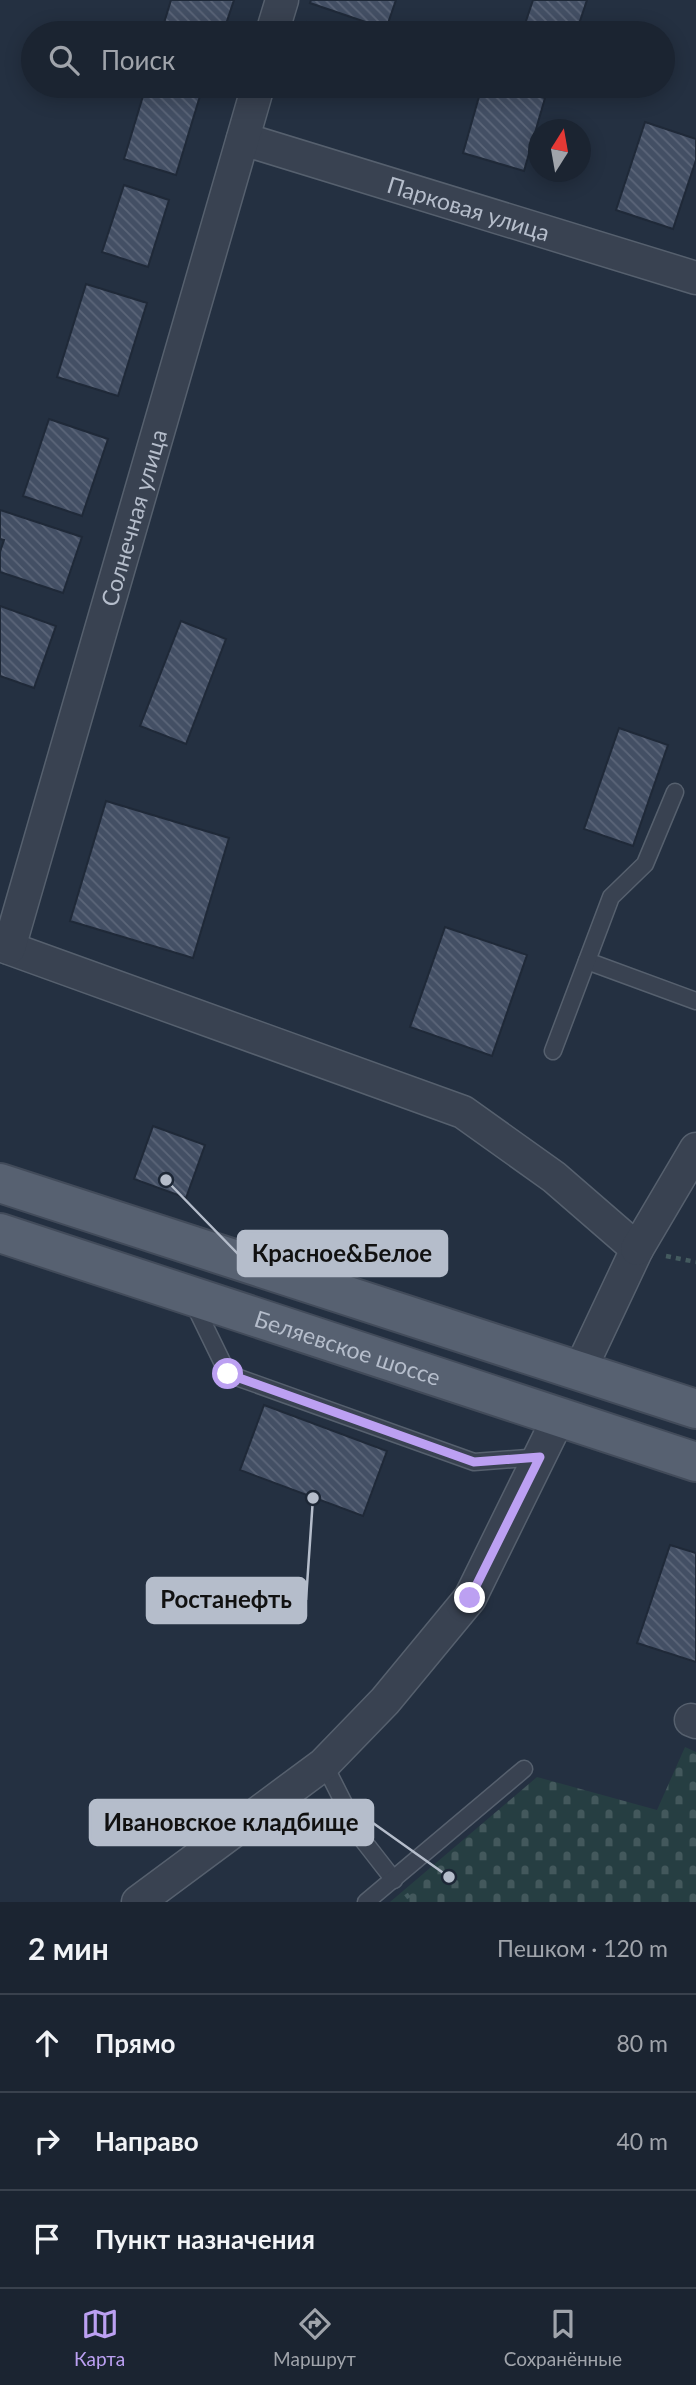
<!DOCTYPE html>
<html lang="ru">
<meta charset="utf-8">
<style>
:root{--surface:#1b2431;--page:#242c39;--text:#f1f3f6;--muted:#a0a4ab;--line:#39414d;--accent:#bca0f2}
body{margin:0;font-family:Lato,sans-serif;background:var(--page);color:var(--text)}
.compass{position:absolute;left:528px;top:119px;width:63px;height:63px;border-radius:50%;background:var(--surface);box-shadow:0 4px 18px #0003;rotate:11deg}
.stop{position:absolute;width:21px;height:21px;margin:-16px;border:5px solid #bca0f2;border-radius:50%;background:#fff}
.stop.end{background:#bca0f2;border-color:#fff;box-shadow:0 2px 7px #0008}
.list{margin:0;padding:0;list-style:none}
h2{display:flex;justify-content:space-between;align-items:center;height:91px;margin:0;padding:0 28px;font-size:30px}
h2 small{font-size:23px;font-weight:400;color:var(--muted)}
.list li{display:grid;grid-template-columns:46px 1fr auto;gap:21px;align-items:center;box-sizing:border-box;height:98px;padding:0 28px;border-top:2px solid var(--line)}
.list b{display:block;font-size:26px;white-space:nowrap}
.list em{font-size:23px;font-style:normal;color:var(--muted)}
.icon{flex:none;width:38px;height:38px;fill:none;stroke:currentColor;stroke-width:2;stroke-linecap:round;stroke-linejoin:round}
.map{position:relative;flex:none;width:696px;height:1902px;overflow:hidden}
.search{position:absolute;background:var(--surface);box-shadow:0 4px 18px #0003;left:21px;right:21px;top:21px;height:77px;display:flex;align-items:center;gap:18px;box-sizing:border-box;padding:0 24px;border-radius:38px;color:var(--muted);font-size:26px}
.sheet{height:385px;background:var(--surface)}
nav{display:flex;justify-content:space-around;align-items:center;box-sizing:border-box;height:98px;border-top:2px solid var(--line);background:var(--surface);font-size:19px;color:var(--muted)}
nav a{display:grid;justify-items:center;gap:4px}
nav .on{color:var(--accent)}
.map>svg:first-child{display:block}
.cemetery{fill:url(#cemetery-stones)}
.building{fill:url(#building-back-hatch);stroke:#1f2938;stroke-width:2}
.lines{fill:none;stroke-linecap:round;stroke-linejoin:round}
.lane-casing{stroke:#56606e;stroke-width:19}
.street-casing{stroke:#56606e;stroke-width:35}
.primary-casing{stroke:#424b5a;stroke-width:42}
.path{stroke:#445b5f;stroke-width:4.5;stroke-dasharray:5 5;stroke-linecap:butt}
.lane{stroke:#394251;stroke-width:16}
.street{stroke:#394251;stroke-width:32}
.primary{stroke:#576171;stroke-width:38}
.route{stroke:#bca0f2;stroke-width:9}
.labels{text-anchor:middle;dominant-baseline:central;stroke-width:5;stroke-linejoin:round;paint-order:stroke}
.street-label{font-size:23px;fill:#b5bdcb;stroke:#1d2736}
.leader{fill:none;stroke:#b5bdcb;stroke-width:2.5}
.callout-dot{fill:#b5bdcb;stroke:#1d2736;stroke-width:2.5}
.callout{fill:#b5bdcb;stroke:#b5bdcb;stroke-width:2.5}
.callout-label{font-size:24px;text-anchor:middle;font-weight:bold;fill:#111}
</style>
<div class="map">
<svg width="696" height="1902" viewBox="0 0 696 1902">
<defs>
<pattern id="cemetery-stones" width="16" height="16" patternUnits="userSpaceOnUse" patternTransform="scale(1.75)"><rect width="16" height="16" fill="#263e42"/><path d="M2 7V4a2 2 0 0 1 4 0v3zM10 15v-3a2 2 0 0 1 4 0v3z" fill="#43585c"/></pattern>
<pattern id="building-back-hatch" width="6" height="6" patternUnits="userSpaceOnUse" patternTransform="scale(1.75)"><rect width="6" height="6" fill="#434f64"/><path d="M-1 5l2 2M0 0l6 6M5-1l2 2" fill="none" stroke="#5c6679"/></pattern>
</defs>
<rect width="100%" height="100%" fill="#243041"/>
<path class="cemetery" d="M685 1747 696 1752V1902H390L537 1777 657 1810Z"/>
<g class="building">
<path d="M171 0H234L223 33H161Z"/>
<path d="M311 0H396L386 29 310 3Z"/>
<path d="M533 0H587L576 33H542L524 27Z"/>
<path d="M307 22 340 33H303Z"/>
<path d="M146 86H168L200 96 176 175 124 159Z"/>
<path d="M332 86H365L362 96Z"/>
<path d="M482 86H501L545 98 524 171 463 153Z"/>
<path d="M645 122 696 139V160L673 229 616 210Z"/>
<path d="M124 185 169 200 148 267 102 252Z"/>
<path d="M86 284 147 303 118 396 57 377Z"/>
<path d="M49 419 108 439 82 516 23 496Z"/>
<path d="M0 510 82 537 63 593 0 572V552L4 540 0 539Z"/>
<path d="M0 606 56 626 34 688 0 676Z"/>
<path d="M181 621 226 639 186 744 140 726Z"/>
<path d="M619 728 668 745 633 846 584 829Z"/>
<path d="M106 801 229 838 193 958 70 921Z"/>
<path d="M445 927 527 955 492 1056 410 1027Z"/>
<path d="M153 1126 205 1145 186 1198 134 1179Z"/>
<path d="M264 1405 387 1451 363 1516 240 1470Z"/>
<path d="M670 1545 696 1553V1662L637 1643Z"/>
</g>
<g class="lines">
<g class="lane-casing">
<g id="lane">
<path d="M587 961 696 1001"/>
<path d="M553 1051 611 897 645 864 675 792"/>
<path d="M192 1300 228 1374 474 1462 540 1457"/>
<path d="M324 1764 362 1839 394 1880"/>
<path d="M366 1902 524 1769"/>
</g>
</g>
<g class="street-casing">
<g id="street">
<path d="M272 33 282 0"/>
<path id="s1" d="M243 139 696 278"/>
<path d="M0 945 463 1112 554 1177 637 1249 580 1370"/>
<path id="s2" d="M9 948 258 86"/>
<path d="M637 1249 696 1149"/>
<path d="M691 1720 696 1722"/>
<path d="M138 1902 324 1764 385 1701 470 1598 559 1417"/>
</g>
</g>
<g class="primary-casing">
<g id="primary">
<path d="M0 1183 696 1409"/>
<path id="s3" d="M0 1233 696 1462"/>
</g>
</g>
<g class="path">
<path d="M666 1256 696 1262"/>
<path d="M406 1894 412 1902"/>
</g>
<use href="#lane" class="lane"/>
<use href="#street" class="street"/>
<use href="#primary" class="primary"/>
</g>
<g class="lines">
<path class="route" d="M228 1374 474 1462 540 1457 470 1598"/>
</g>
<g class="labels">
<g class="street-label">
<text stroke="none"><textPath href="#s1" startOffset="236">Парковая улица</textPath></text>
<text stroke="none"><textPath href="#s2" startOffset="448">Солнечная улица</textPath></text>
<text stroke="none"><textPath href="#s3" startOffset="366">Беляевское шоссе</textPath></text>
</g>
</g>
<path class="leader" d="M166 1180L238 1254M313 1498L306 1600M449 1877L373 1823"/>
<g class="callout-dot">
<circle cx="166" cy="1180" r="7"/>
<circle cx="313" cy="1498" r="7"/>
<circle cx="449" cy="1877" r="7"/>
</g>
<g class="callout">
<rect x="238" y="1231" width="209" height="45" rx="7"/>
<rect x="147" y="1578" width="159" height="45" rx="7"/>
<rect x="90" y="1800" width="283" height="45" rx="7"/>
</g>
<g class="callout-label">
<text x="342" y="1262">Красное&amp;Белое</text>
<text x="226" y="1608">Ростанефть</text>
<text x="231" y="1831">Ивановское кладбище</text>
</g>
</svg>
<svg class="compass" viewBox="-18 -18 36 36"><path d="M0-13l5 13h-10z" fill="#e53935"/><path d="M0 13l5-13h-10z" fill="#a0a4ab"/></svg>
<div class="stop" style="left:228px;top:1374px"></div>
<div class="stop end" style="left:470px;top:1598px"></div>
<div class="search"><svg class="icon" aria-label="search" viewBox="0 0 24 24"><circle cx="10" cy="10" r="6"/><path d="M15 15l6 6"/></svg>Поиск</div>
</div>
<section class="sheet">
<h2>2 мин<small>Пешком · 120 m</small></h2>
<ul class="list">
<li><svg class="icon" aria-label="ahead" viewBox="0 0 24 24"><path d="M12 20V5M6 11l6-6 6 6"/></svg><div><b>Прямо</b></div><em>80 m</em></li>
<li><svg class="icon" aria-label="right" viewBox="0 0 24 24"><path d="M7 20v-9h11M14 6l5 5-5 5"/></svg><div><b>Направо</b></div><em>40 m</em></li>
<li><svg class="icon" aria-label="arrive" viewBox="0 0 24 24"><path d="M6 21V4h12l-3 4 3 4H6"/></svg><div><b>Пункт назначения</b></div></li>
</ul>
</section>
<nav>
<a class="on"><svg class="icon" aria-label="map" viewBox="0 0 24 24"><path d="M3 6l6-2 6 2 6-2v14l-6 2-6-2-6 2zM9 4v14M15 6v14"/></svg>Карта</a>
<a><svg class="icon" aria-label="directions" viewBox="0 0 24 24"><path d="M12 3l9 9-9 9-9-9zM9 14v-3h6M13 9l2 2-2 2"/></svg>Маршрут</a>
<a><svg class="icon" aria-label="saved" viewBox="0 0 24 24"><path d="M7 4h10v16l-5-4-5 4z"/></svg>Сохранённые</a>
</nav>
